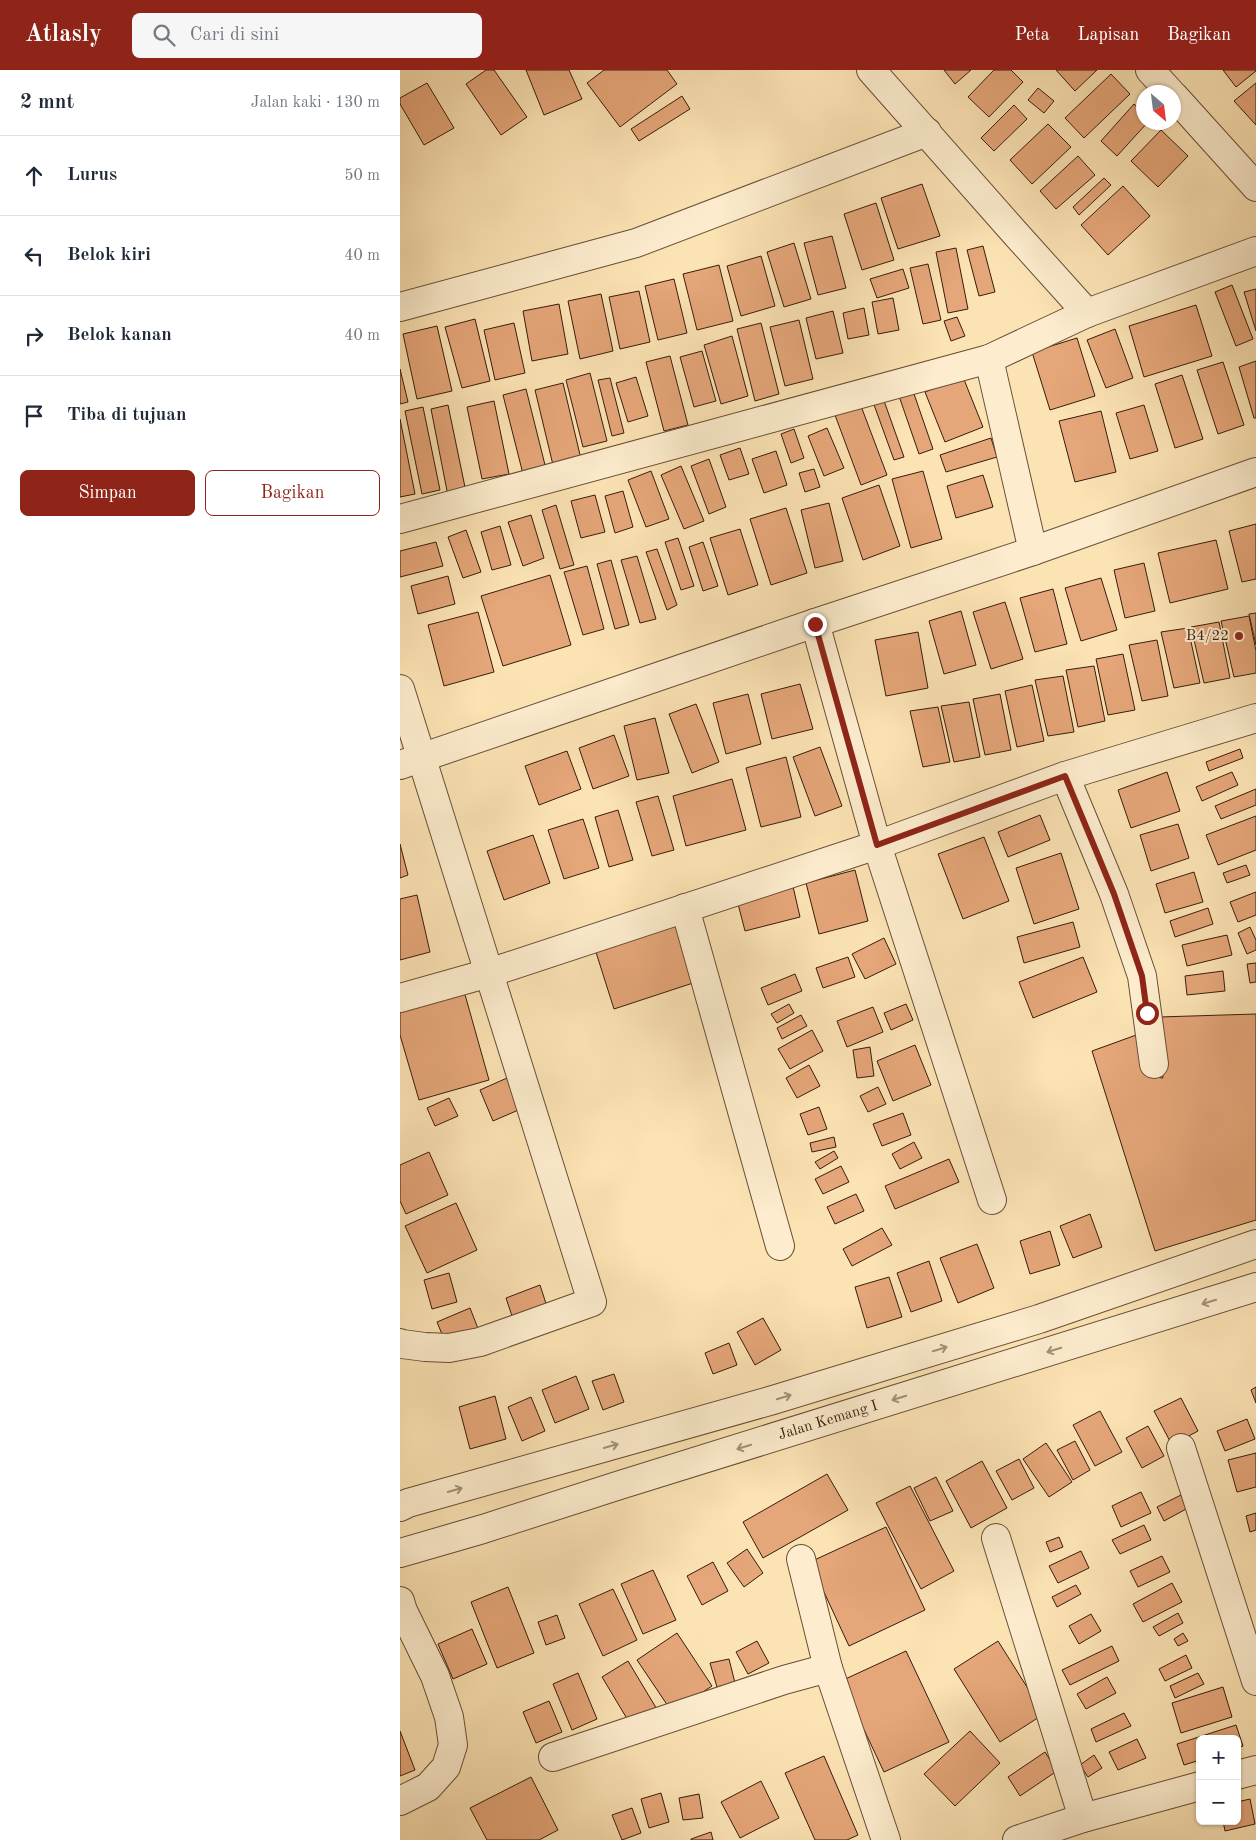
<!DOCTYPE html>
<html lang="id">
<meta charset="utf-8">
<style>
:root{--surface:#fff;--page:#f6f6f7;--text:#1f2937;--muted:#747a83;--line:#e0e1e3;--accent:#8f2418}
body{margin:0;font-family:"Old Standard TT",serif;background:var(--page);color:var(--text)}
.controls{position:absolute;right:15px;bottom:15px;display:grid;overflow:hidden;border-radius:8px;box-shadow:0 1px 4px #0004}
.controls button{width:45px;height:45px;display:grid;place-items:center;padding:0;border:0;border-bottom:1px solid var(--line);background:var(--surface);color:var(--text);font:25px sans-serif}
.compass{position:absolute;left:736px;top:15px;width:45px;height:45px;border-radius:50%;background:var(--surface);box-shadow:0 1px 4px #0004;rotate:152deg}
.stop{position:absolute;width:15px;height:15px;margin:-11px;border:4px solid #8f2418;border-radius:50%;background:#fff}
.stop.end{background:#8f2418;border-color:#fff;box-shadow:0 1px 5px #0008}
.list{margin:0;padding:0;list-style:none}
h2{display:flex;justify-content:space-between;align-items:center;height:65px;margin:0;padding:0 20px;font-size:21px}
h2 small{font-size:16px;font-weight:400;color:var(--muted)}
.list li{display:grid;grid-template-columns:32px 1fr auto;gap:15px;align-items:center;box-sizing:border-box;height:80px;padding:0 20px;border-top:1px solid var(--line)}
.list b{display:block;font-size:19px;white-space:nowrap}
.list em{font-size:16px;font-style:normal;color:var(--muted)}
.actions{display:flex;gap:10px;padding:15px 20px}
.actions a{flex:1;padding:11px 0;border:1px solid var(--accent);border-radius:8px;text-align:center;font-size:18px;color:var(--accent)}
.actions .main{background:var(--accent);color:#fff}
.icon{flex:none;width:28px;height:28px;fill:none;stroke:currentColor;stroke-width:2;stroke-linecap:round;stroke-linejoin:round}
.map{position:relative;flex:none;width:856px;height:1770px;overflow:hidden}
header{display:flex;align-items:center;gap:30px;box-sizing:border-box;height:70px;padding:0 25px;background:var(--accent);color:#fff}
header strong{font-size:24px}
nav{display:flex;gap:28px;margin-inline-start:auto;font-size:18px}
.search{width:350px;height:45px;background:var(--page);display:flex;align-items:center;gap:12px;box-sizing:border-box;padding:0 18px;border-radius:8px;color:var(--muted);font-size:19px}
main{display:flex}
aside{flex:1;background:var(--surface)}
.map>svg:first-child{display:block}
.building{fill:#e5a679;stroke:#371c0d}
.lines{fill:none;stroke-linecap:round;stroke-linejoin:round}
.minor-casing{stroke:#684e37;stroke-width:30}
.minor{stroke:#fdedce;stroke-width:28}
.oneway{stroke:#a48f77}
.route{stroke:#8f2418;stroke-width:6}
.poi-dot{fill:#8f2418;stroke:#fdedce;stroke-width:2}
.labels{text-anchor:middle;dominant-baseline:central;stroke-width:4;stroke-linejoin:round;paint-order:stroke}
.poi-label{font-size:15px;fill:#371c0d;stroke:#fdedce;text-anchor:end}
.street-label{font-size:15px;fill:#371c0d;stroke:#fdedce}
</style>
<header>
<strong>Atlasly</strong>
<div class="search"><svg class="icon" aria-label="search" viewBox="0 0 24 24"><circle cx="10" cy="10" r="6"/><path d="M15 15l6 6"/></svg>Cari di sini</div>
<nav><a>Peta</a><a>Lapisan</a><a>Bagikan</a></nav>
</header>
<main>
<aside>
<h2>2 mnt<small>Jalan kaki · 130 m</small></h2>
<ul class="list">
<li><svg class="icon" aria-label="ahead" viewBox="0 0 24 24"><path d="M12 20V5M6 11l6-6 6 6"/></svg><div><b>Lurus</b></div><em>50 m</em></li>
<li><svg class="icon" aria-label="left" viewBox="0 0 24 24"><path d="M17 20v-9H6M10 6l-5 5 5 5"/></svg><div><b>Belok kiri</b></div><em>40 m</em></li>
<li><svg class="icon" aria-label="right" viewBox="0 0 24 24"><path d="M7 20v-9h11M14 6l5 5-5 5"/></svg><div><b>Belok kanan</b></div><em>40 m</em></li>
<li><svg class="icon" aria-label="arrive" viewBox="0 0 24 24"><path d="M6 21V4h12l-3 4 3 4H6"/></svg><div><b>Tiba di tujuan</b></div></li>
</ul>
<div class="actions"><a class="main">Simpan</a><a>Bagikan</a></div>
</aside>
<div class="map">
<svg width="856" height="1770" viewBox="0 0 856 1770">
<rect width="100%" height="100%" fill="#fce3b4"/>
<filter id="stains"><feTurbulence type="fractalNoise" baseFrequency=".004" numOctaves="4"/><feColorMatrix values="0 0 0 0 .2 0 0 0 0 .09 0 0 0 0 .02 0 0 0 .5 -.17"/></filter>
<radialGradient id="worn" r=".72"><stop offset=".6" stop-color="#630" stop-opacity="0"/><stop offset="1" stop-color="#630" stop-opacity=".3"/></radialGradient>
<g class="building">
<path d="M86 0H94L127 47 101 65 66 14Z"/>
<path d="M126 0H169L182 29 144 45Z"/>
<path d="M204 0H267L277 14 220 57 187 13Z"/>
<path d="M544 0H571L555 14Z"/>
<path d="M594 0H611L623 12 589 47 568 27Z"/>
<path d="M656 0H697L675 21Z"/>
<path d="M823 0H856V1L836 17Z"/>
<path d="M711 4 730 24 684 68 665 48Z"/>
<path d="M27 13 54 58 24 75 0 34V28Z"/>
<path d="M856 13V55L834 31Z"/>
<path d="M638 18 654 31 644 43 628 30Z"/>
<path d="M282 26 290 39 239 71 231 59Z"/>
<path d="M734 34 744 43V52H748L717 86 701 71Z"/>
<path d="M614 35 627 49 594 81 581 68Z"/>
<path d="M648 54 671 77 632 114 610 90Z"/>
<path d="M761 60 788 86 758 117 731 91Z"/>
<path d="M678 86 695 105 656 139 640 121Z"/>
<path d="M704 108 711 115 679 145 673 137Z"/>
<path d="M522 114 540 166 498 179 481 128Z"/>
<path d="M723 116 750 146 708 185 681 155Z"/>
<path d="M476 133 494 190 462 200 444 144Z"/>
<path d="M432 166 446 218 418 225 404 173Z"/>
<path d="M394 173 411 229 384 237 367 182Z"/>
<path d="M583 176 595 222 579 226 567 180Z"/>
<path d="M556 178 568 239 548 243 536 182Z"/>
<path d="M361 186 375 236 341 246 327 196Z"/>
<path d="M528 194 541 250 523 254 510 198Z"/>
<path d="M319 195 333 251 297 260 283 204Z"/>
<path d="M503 199 509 218 477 228 470 209Z"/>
<path d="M274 209 287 263 258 270 245 216Z"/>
<path d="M832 215 853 269 836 276 815 222Z"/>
<path d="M856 219V261L844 222Z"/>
<path d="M239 221 250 272 220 279 209 227Z"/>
<path d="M201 224 213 281 180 289 168 231Z"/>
<path d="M493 228 499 260 478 264 472 232Z"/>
<path d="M159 234 168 284 132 291 123 241Z"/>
<path d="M796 235 812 286 744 307 729 256Z"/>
<path d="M464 238 469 265 448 269 443 243Z"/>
<path d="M433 241 443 283 416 289 406 248Z"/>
<path d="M557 247 565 266 551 271 544 251Z"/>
<path d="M75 249 90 311 62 318 45 257Z"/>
<path d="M399 250 413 309 385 316 370 257Z"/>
<path d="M114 253 125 303 95 310 84 260Z"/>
<path d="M361 253 379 324 355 331 337 259Z"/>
<path d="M37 256 52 321 17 329 3 264Z"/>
<path d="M715 259 733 308 706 318 687 270Z"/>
<path d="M332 266 348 326 321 334 304 275Z"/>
<path d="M677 268 695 326 650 340 632 282Z"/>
<path d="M302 281 316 331 294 337 280 287Z"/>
<path d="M270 286 288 355 264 361 246 292Z"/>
<path d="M856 291V348H854L839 297Z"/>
<path d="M823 292 844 355 818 364 797 300Z"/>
<path d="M0 299 8 332 0 334Z"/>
<path d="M190 303 207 371 183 377 166 310Z"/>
<path d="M782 305 803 369 775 378 755 314Z"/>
<path d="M236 307 248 346 228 352 216 313Z"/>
<path d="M563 307 583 357 545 372 525 322Z"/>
<path d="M210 308 224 363 212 366 198 310Z"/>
<path d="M163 313 181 389 153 395 135 320Z"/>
<path d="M126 319 146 399 123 404 103 325Z"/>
<path d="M513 321 533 379 519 384 499 326Z"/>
<path d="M483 328 504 387 494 390 473 332Z"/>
<path d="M94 331 109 404 82 409 67 337Z"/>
<path d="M48 335 66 422 48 426 31 339Z"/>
<path d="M744 335 758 381 730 389 716 343Z"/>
<path d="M461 336 487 405 461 415 435 345Z"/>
<path d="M23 337 40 420 22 424 5 341Z"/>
<path d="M701 341 716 402 675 412 659 351Z"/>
<path d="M0 349 15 424 0 427Z"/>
<path d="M427 358 444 398 424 406 408 366Z"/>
<path d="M394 359 404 388 391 393 381 364Z"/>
<path d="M591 368 597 387 546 402 540 385Z"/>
<path d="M340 378 349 404 329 410 320 385Z"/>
<path d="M376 381 387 415 364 423 352 389Z"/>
<path d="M309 389 326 437 309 444 291 396Z"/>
<path d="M281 396 304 451 284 459 261 405Z"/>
<path d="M414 399 420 417 405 422 399 403Z"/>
<path d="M251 401 269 449 246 457 228 410Z"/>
<path d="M523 401 542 469 511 478 492 409Z"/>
<path d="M583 405 593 437 556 448 547 416Z"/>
<path d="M479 415 500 476 463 490 442 428Z"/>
<path d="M223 421 233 457 215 463 205 426Z"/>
<path d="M195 425 205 462 181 468 171 431Z"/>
<path d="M429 433 443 491 415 498 401 440Z"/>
<path d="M156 435 174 495 160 499 142 440Z"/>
<path d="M386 438 407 503 371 515 350 449Z"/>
<path d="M131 445 144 488 123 496 108 452Z"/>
<path d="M856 454V509L842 512 829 461Z"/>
<path d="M100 456 111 495 92 500 81 462Z"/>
<path d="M340 459 358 515 328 525 310 468Z"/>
<path d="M66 460 81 502 63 508 48 467Z"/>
<path d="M278 468 294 516 281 520 265 472Z"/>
<path d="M816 470 828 519 770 533 758 483Z"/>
<path d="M36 472 43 496 0 507V481Z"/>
<path d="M303 472 318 516 303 521 289 477Z"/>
<path d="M257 479 277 535 267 540 246 482Z"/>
<path d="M237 486 256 549 240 553 221 490Z"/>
<path d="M211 490 229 555 215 559 197 494Z"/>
<path d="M744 493 755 541 725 548 714 500Z"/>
<path d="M187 496 204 559 183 565 164 502Z"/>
<path d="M150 505 171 575 103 596 81 526Z"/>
<path d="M48 506 55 534 18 544 11 516Z"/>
<path d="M701 508 717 560 681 571 665 518Z"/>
<path d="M653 519 667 574 635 582 620 528Z"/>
<path d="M605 532 623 589 591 599 573 542Z"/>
<path d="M561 541 576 595 544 604 529 551Z"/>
<path d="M78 542 94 602 44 616 28 555Z"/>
<path d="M856 543V575L849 544Z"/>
<path d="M849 546 856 581V603L834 607 821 551Z"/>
<path d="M819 552 830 608 804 613 791 557Z"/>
<path d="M788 558 800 613 774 618 761 562Z"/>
<path d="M518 562 528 618 486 626 475 570Z"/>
<path d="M757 570 768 626 742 631 729 575Z"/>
<path d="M723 584 735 640 708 645 696 589Z"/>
<path d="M694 596 705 651 678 657 666 600Z"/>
<path d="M663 606 674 662 648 666 635 610Z"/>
<path d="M400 614 413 659 372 669 361 624Z"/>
<path d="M632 615 644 671 617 677 605 621Z"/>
<path d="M348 624 361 674 326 684 313 633Z"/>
<path d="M600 624 611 680 585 685 573 629Z"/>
<path d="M569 632 580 687 554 692 541 636Z"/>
<path d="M296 634 319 692 292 703 269 644Z"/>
<path d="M538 637 550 692 523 697 510 641Z"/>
<path d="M255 648 269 703 237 710 224 656Z"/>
<path d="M214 665 229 706 193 719 179 678Z"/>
<path d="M420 677 442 736 415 746 393 687Z"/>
<path d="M840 679 843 688 809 701 806 692Z"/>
<path d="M167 681 181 719 139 735 125 696Z"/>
<path d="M386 687 401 747 361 757 346 698Z"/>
<path d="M767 702 780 741 731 758 718 720Z"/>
<path d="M832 702 838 715 802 731 796 717Z"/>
<path d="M332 709 346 760 286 776 273 726Z"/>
<path d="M856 719V735L821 749 815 736Z"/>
<path d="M258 726 274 780 252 786 236 732Z"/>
<path d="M218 740 233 790 209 797 195 747Z"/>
<path d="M640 745 650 770 608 787 598 762Z"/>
<path d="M856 746V780L818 795 806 765Z"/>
<path d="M183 749 199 798 164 809 148 760Z"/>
<path d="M778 754 789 788 751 801 740 765Z"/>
<path d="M133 765 150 813 104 830 87 781Z"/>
<path d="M584 767 609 831 563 849 538 784Z"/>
<path d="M0 774 8 805 0 808Z"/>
<path d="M661 783 679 839 634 854 616 798Z"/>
<path d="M846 795 850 805 827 813 823 803Z"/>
<path d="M455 800 468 851 419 864 406 813Z"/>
<path d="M794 802 803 832 765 843 756 814Z"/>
<path d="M392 812 400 847 345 861 336 826Z"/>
<path d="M856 822V845L838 852 830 832Z"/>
<path d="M17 825 30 882 0 890V829Z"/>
<path d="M808 838 813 854 775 867 770 851Z"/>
<path d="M274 851 293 913 214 939 194 876Z"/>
<path d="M673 852 680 877 624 893 617 867Z"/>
<path d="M850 857 856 870V880L847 884 838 863Z"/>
<path d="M827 865 832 885 787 896 782 875Z"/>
<path d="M484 868 496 894 465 909 452 884Z"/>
<path d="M448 887 455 907 423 918 416 898Z"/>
<path d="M683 887 697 922 633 948 619 912Z"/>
<path d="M856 893V912L850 913 847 894Z"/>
<path d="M823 901 825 921 787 925 785 906Z"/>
<path d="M395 904 402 921 368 935 361 918Z"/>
<path d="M64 921 89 1010 19 1030 0 965V940Z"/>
<path d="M389 934 394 943 377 953 371 944Z"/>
<path d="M506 934 513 950 491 960 484 943Z"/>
<path d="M473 937 483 962 447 977 437 951Z"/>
<path d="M856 944V1150L755 1181 692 981 739 964 747 1006 763 1008 759 947Z"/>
<path d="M401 945 407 956 382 969 377 958Z"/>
<path d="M412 960 423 981 390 999 378 979Z"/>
<path d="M515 975 531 1015 493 1031 477 991Z"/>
<path d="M470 977 474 1006 457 1008 453 980Z"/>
<path d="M409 995 420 1016 397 1028 386 1008Z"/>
<path d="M116 1004 130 1035 93 1051 80 1020Z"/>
<path d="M478 1017 486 1034 468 1042 460 1026Z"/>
<path d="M49 1028 58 1046 35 1056 27 1038Z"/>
<path d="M419 1037 427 1059 408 1065 400 1044Z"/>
<path d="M503 1043 511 1065 482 1076 473 1054Z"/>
<path d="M434 1067 436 1077 412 1082 410 1073Z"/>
<path d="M514 1072 522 1088 500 1099 492 1084Z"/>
<path d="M434 1081 438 1088 420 1099 415 1092Z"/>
<path d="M29 1082 48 1125 6 1144 0 1131V1095Z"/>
<path d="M549 1089 559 1112 495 1139 485 1116Z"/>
<path d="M441 1096 449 1112 423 1124 415 1109Z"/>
<path d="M456 1124 464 1141 435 1154 427 1137Z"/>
<path d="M56 1133 77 1180 27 1203 5 1156Z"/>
<path d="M690 1144 702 1177 673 1188 660 1156Z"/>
<path d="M482 1158 492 1175 452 1196 443 1179Z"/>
<path d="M650 1161 660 1195 630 1204 620 1171Z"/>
<path d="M577 1174 594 1218 558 1233 540 1188Z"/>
<path d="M529 1191 542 1231 511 1242 497 1203Z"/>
<path d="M49 1203 57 1232 32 1239 24 1210Z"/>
<path d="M489 1207 502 1247 467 1258 455 1217Z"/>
<path d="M140 1215 150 1246 116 1258 106 1228Z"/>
<path d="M70 1238 79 1261 46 1274 37 1252Z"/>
<path d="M363 1248 381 1280 355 1295 337 1262Z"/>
<path d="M329 1273 337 1295 313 1304 305 1283Z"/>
<path d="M214 1304 224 1332 203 1340 192 1311Z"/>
<path d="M176 1306 189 1339 155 1353 142 1320Z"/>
<path d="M856 1317V1333L851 1320Z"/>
<path d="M95 1326 106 1369 70 1379 59 1337Z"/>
<path d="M131 1327 145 1361 122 1371 108 1337Z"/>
<path d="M781 1328 798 1361 772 1375 754 1341Z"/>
<path d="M700 1341 722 1382 695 1396 673 1355Z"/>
<path d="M847 1349 855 1369 825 1381 817 1361Z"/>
<path d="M748 1356 764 1386 742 1398 726 1368Z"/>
<path d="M675 1371 690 1400 673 1410 657 1380Z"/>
<path d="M646 1373 672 1412 649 1427 623 1389Z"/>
<path d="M856 1383V1417L837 1422 828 1390Z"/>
<path d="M619 1389 634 1418 612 1430 596 1401Z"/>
<path d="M582 1391 607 1438 571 1458 546 1411Z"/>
<path d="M427 1404 448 1440 363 1488 343 1452Z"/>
<path d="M536 1407 553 1441 530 1451 514 1418Z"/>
<path d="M510 1416 554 1501 521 1519 476 1433Z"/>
<path d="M741 1422 751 1443 721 1457 712 1436Z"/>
<path d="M781 1425 788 1438 764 1451 757 1437Z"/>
<path d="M856 1443V1460L850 1462 846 1446Z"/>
<path d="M744 1455 751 1470 720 1484 712 1470Z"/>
<path d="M486 1457 525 1540 449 1576 410 1492Z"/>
<path d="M659 1467 663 1477 650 1482 646 1472Z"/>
<path d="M347 1479 363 1503 344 1517 327 1493Z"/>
<path d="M681 1481 689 1498 658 1513 649 1496Z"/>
<path d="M762 1486 770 1502 738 1517 730 1501Z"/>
<path d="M313 1492 328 1521 302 1535 287 1506Z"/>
<path d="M253 1500 276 1550 243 1564 221 1514Z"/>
<path d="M772 1513 782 1532 743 1552 733 1534Z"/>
<path d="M676 1515 681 1524 657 1537 652 1527Z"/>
<path d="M108 1517 134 1583 97 1598 71 1532Z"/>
<path d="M213 1519 237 1570 203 1586 179 1534Z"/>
<path d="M778 1543 783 1553 759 1566 753 1557Z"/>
<path d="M691 1544 701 1561 679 1574 669 1556Z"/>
<path d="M157 1545 165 1568 146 1575 138 1552Z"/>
<path d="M72 1559 87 1594 53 1609 38 1574Z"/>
<path d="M277 1563 312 1616 272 1642 237 1590Z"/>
<path d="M783 1563 788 1571 778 1576 774 1569Z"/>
<path d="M357 1571 369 1593 348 1604 336 1582Z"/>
<path d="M598 1571 644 1644 600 1672 554 1599Z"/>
<path d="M712 1576 719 1591 670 1615 662 1600Z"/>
<path d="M506 1581 549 1672 484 1702 441 1611Z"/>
<path d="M786 1585 792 1598 765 1611 759 1599Z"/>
<path d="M329 1589 335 1613 317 1617 310 1593Z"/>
<path d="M228 1591 258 1641 232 1657 202 1607Z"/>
<path d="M178 1603 197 1649 172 1660 153 1614Z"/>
<path d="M798 1603 804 1614 775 1628 770 1616Z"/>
<path d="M707 1607 716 1623 686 1639 677 1624Z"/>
<path d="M823 1617 832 1647 781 1663 772 1633Z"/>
<path d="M149 1631 162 1662 136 1673 123 1642Z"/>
<path d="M724 1643 731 1656 696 1672 691 1659Z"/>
<path d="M836 1655 843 1676 837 1678V1669H800V1690L784 1695 777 1674Z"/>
<path d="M0 1661 15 1700 0 1706Z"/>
<path d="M570 1661 600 1693 555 1736 524 1704Z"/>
<path d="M737 1669 746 1688 718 1700 709 1682Z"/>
<path d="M645 1682 657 1701 620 1726 608 1707Z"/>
<path d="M694 1685 702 1698 688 1707 680 1695Z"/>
<path d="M424 1686 458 1765 447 1770H415L385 1703Z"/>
<path d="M131 1707 158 1760 139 1770H87L70 1738Z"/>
<path d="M361 1711 379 1748 340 1768 321 1732Z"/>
<path d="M261 1723 269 1752 249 1758 241 1729Z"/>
<path d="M299 1724 303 1748 283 1750 279 1728Z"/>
<path d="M850 1729 855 1754 825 1761 823 1751H837V1732Z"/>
<path d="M232 1738 241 1763 222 1770 212 1745Z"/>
<path d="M311 1762 313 1770H291V1769Z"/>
</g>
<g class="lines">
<g class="minor-casing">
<g id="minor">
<path d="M471 0 615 163 687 243"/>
<path d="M750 0 770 22"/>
<path d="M774 26 856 117"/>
<path d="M0 237 236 173 527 62"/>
<path d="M589 289 633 481"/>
<path d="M0 449 589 289 687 243 856 181"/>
<path d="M415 553 477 775 592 1130"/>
<path d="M0 619 192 1232 80 1272 49 1278 25 1277 2 1274 0 1273"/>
<path d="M0 695 415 553 633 481 856 402"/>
<path d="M665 706 714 824 742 906 754 994 747 943"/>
<path d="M285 838 380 1176"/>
<path d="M0 928 89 903 477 775 665 706 856 648"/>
<path d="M781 1378 856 1611"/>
<path d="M0 1437 8 1433 373 1330 639 1249 856 1174"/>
<path d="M596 1468 683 1748"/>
<path d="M0 1483 83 1459 220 1415 856 1217"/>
<path d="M401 1489 428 1598 486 1770"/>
<path d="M0 1531 3 1541 35 1606 49 1647 53 1675 46 1697 28 1717 0 1731"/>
<path d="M153 1687 384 1610 428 1598"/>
<path d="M837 1705 856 1700"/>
<path d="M617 1770 683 1748 800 1716"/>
</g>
</g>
<use href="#minor" class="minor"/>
</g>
<defs><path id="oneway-shaft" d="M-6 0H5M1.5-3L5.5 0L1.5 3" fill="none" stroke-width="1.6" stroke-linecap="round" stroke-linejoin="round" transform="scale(1.25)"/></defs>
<g class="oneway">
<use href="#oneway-shaft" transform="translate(809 1232) rotate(163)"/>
<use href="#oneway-shaft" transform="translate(540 1279) rotate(-17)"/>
<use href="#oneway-shaft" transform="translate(654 1280) rotate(163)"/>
<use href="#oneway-shaft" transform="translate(384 1327) rotate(-17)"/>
<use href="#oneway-shaft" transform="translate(499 1328) rotate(163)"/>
<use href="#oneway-shaft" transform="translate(211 1376) rotate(-16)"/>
<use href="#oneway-shaft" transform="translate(344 1377) rotate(163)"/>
<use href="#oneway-shaft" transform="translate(55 1420) rotate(-16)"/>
</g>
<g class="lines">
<path class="route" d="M415 554 477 775 665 706 714 824 742 906 747 943"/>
</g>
<circle class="poi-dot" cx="839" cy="566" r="5"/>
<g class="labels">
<g class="poi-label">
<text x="829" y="566">B4/22</text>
</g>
<g class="street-label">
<text transform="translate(428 1351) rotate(-17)">Jalan Kemang I</text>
</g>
</g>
<rect width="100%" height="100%" filter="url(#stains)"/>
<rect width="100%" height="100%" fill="url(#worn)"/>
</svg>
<div class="controls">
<button>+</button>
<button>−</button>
</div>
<svg class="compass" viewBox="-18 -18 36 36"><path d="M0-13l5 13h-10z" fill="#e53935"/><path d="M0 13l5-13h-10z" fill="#747a83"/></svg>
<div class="stop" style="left:747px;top:943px"></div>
<div class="stop end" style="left:415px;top:554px"></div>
</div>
</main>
